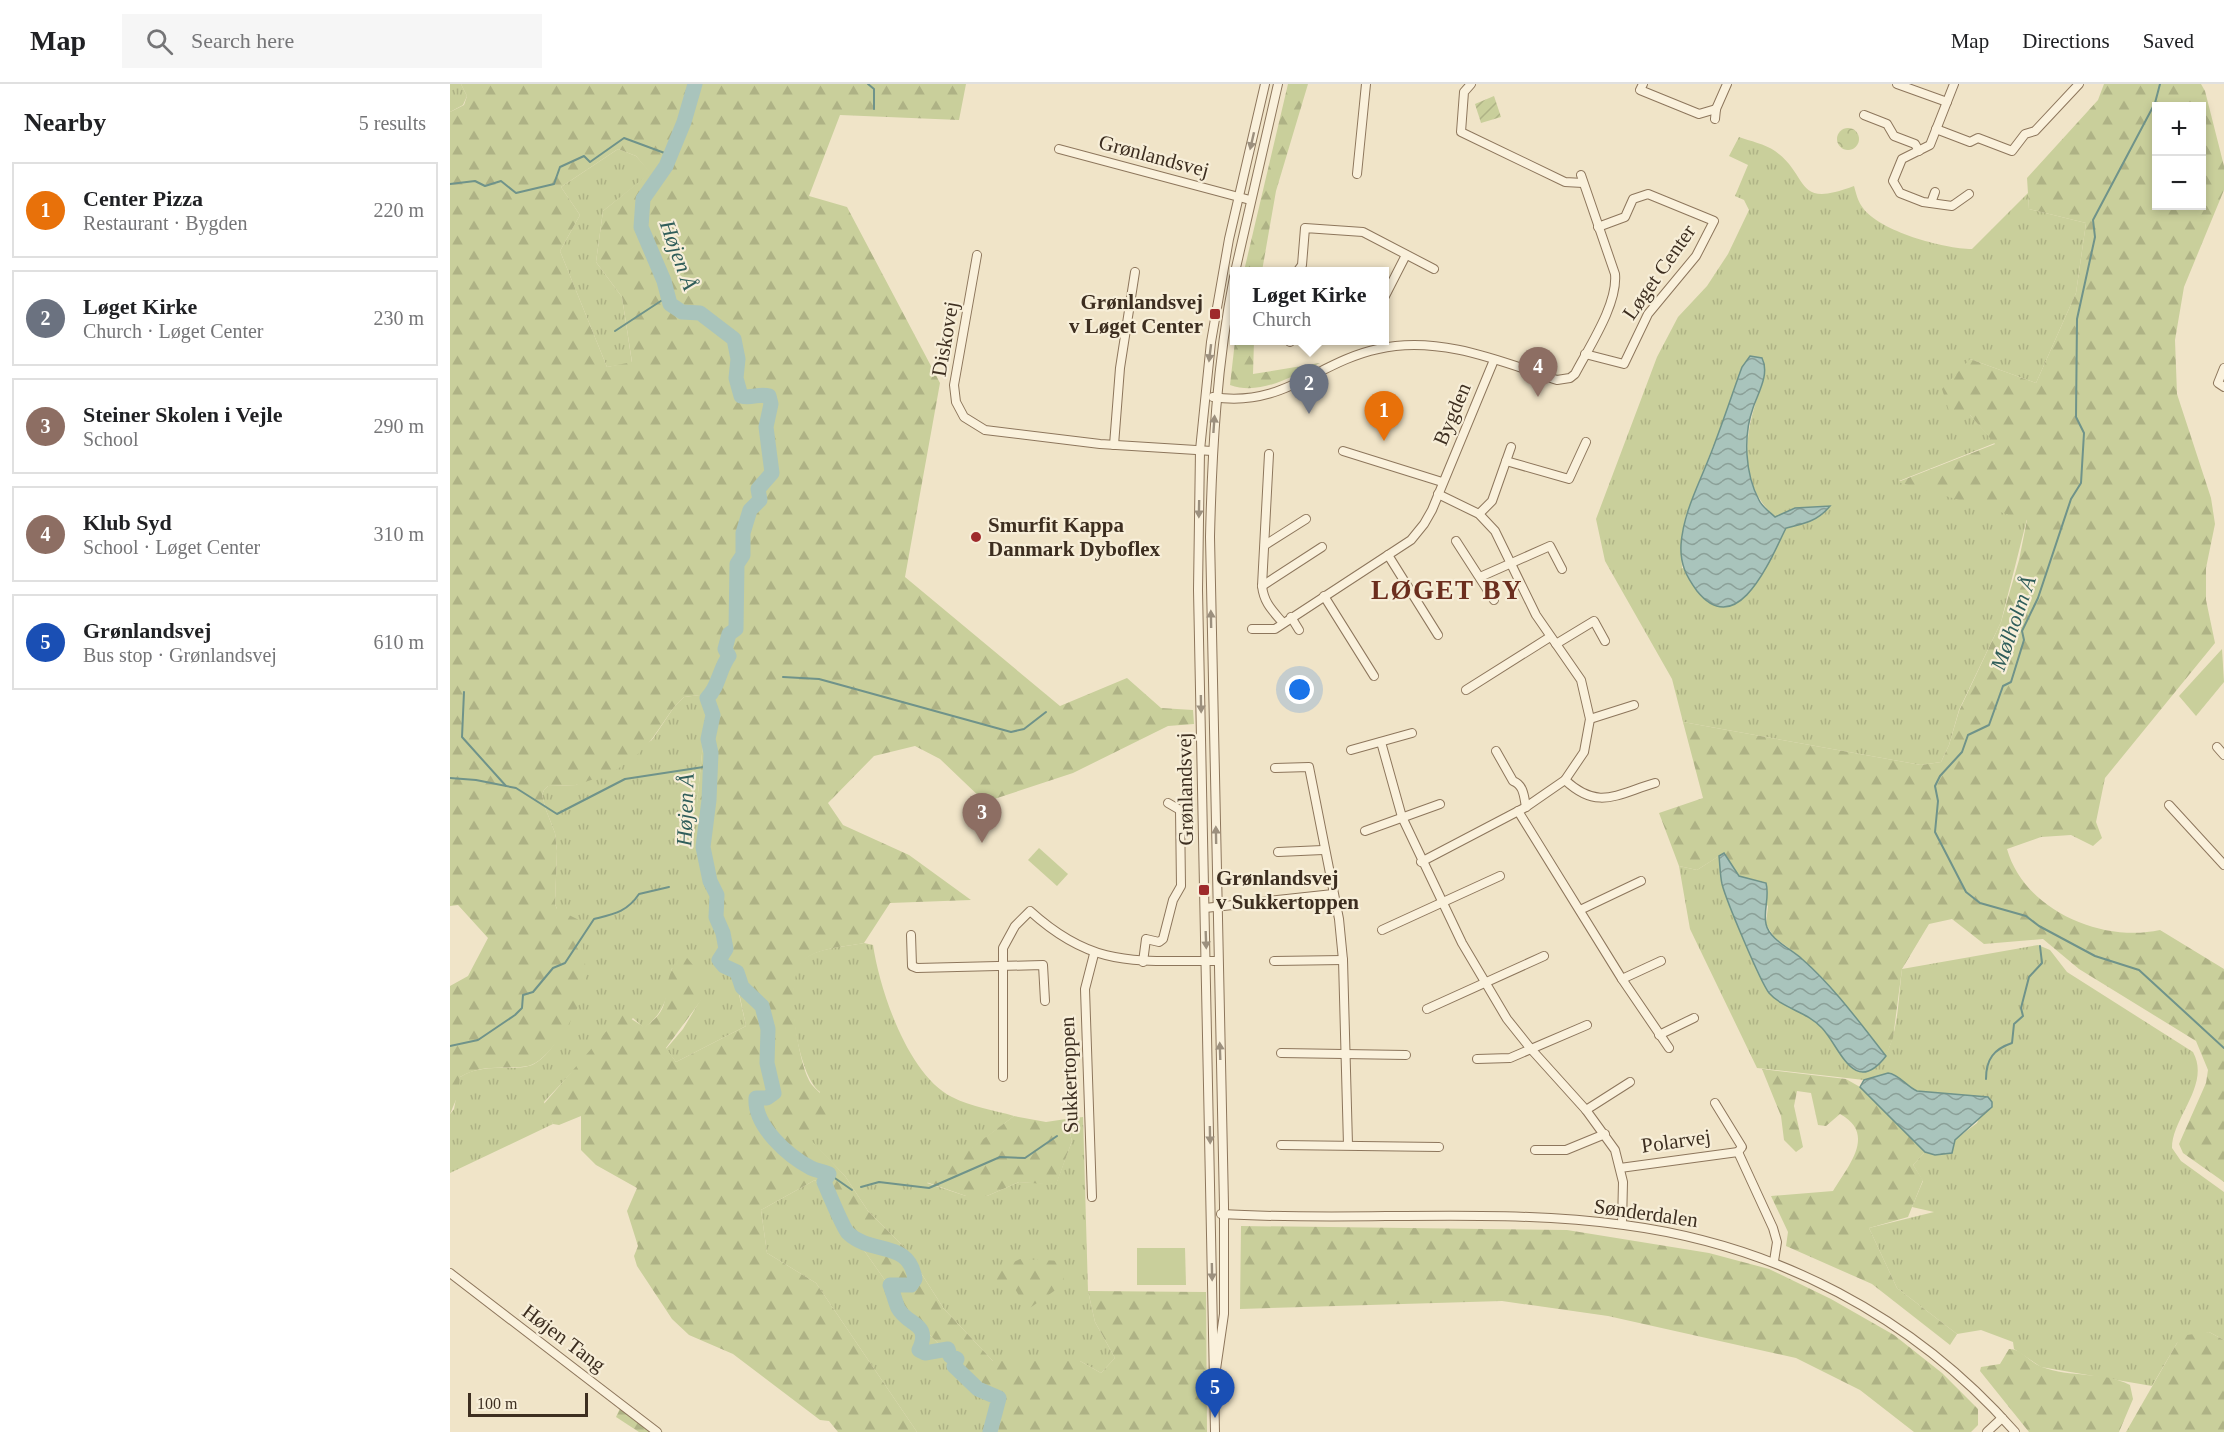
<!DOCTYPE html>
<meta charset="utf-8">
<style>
:root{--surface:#fff;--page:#f6f6f6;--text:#202124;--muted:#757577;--line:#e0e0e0;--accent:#0b8043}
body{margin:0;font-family:"Times New Roman",serif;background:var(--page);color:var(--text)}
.controls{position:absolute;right:18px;top:18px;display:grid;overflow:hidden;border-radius:0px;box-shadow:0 3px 9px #0003}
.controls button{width:54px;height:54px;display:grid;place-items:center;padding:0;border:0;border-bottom:2px solid var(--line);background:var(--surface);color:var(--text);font:30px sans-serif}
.scale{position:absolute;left:18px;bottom:15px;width:120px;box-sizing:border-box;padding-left:6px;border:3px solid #3d2e20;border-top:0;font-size:16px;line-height:21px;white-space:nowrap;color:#3d2e20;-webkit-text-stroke:4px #f7eed8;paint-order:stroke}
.you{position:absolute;left:850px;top:606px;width:21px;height:21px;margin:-15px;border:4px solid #fff;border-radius:50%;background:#1a73e8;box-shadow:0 0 0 9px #1a73e833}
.badge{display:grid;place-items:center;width:39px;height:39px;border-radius:50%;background:var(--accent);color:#fff;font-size:20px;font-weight:700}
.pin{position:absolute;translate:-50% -50px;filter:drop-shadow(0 2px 3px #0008)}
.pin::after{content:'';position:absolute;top:32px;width:21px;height:18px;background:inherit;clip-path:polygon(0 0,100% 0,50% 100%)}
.popup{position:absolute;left:780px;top:183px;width:159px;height:78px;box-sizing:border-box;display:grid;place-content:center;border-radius:0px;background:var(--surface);filter:drop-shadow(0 2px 4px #0005);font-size:20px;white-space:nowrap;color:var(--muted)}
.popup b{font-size:22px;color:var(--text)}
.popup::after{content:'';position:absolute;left:50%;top:100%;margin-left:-12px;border:12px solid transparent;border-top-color:var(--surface)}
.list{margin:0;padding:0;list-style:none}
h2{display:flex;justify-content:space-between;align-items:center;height:78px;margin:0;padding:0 24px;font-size:26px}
h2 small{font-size:20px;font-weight:400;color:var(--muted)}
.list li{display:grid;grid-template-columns:39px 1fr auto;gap:18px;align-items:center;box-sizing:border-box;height:96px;margin:0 12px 12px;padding:0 12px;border:2px solid var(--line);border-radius:0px}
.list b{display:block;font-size:22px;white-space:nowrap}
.list p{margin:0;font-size:20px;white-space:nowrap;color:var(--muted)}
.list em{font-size:20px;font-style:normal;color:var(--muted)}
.icon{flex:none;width:33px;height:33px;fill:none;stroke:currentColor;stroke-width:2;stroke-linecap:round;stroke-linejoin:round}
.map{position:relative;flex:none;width:1774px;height:1348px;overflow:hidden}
header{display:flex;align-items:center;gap:36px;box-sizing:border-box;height:84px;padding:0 30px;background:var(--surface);border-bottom:2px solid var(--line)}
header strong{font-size:28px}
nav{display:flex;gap:33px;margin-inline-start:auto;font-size:21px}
.search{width:420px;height:54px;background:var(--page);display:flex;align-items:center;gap:15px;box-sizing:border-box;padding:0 21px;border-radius:0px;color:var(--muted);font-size:22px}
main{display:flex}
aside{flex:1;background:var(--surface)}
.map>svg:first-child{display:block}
.grass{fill:url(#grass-tufts);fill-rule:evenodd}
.forest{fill:url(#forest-firs);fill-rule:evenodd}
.park{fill:url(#park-crowns)}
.garden{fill:url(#garden-furrows)}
.pitch{fill:#c9cf9b}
.water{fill:url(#water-waves);stroke:#6f938a;stroke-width:1.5}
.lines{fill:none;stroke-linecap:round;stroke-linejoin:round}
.stream{stroke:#6f938a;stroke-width:2}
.river{stroke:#a9c4bc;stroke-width:15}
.minor-casing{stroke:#8d765c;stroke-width:10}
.minor{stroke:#faf1dc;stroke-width:8}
.oneway{fill:#9c907e}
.poi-dot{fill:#9e2a2b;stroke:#f7eed8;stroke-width:2}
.labels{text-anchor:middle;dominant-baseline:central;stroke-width:4.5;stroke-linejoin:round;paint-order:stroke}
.street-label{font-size:21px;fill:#3d2e20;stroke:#f7eed8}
.poi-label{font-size:21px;font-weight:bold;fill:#3d2e20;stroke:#f7eed8;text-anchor:start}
.water-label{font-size:22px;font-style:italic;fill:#2f5d5a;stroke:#f7eed8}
.district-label{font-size:27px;font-weight:bold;letter-spacing:1.5px;fill:#6b2e1e;stroke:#f7eed8}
</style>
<header>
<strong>Map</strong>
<div class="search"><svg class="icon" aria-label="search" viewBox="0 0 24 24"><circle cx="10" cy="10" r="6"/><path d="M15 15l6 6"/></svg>Search here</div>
<nav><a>Map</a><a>Directions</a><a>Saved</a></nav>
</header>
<main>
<aside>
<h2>Nearby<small>5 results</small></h2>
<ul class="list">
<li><span class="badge" style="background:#e8710a">1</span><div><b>Center Pizza</b><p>Restaurant · Bygden</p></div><em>220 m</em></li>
<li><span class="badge" style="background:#6b7280">2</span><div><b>Løget Kirke</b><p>Church · Løget Center</p></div><em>230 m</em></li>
<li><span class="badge" style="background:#8d6e63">3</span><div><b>Steiner Skolen i Vejle</b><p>School</p></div><em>290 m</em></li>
<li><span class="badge" style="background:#8d6e63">4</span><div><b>Klub Syd</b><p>School · Løget Center</p></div><em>310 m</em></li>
<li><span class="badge" style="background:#1a4fb4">5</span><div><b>Grønlandsvej</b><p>Bus stop · Grønlandsvej</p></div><em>610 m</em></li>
</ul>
</aside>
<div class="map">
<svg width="1774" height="1348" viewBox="0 0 1774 1348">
<defs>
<pattern id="grass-tufts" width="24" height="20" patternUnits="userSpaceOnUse" patternTransform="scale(1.5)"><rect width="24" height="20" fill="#c9cf9b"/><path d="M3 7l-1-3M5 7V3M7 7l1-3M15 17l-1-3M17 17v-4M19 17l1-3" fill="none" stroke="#aeb285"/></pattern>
<pattern id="forest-firs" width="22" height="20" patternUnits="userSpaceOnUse" patternTransform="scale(1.5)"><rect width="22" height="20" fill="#c9cf9b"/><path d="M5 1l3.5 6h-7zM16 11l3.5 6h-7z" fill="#aeb285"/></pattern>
<pattern id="park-crowns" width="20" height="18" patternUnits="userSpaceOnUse" patternTransform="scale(1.5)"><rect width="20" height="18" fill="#c9cf9b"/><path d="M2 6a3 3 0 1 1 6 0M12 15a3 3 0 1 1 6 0" fill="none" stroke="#aeb285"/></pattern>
<pattern id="garden-furrows" width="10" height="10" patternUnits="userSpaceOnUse" patternTransform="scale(1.5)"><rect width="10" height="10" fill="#c9cf9b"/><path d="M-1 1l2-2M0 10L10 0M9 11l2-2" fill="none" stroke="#aeb285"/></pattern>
<pattern id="water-waves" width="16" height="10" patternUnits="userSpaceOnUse" patternTransform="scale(1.5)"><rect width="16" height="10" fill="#a9c4bc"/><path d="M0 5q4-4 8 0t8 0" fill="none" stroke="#8ba098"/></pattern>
</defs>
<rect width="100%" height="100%" fill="#f0e4c8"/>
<g class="grass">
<path d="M0 0H11L17 12 13 21 0 28Z"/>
<path d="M1289 53C1300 57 1315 60 1325 67 1361 93 1343 125 1404 102 1406 109 1408 118 1413 124 1429 147 1494 165 1522 165L1578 109 1579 125 1636 139 1626 209 1586 299 1520 275V331L1545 359 1449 397 1577 435 1551 538 1509 626 1499 661 1491 678 1471 681 1233 638 1222 595 1155 477 1146 435 1207 273 1228 233 1257 202 1278 170 1299 126 1294 116 1285 112 1298 81 1279 72ZM1313 298C1295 344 1285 397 1325 433L1332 430 1362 437 1336 444 1305 501 1232 484 1231 461 1235 434 1263 362Z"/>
<path d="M168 65 186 72 201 89 153 127 146 178 172 213 182 279 157 283 110 167 130 131 111 103Z"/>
<path d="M258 610 247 719 296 942 226 978 216 965 233 945 251 915 222 884C218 910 216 928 194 944L183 934 124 986 94 1018 103 1040 0 1089V1030L4 1025 10 993C36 977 67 989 84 980 95 974 103 962 110 952L107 825 105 820 107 767 105 749 96 726 92 711 94 706 98 702 126 701 202 656 224 623 234 613Z"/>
<path d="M1269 772 1272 801 1319 909 1371 941 1379 953 1430 980C1449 955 1448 915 1452 885L1588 861 1600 866 1617 888 1743 968C1761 1001 1722 1033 1722 1064L1731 1077 1774 1108V1256L1759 1248 1727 1259 1702 1302 1591 1283 1564 1265 1563 1258 1531 1246 1507 1250 1447 1204 1419 1144 1484 1128 1462 1123 1473 1097 1463 1081 1475 1068 1485 1071 1527 1039 1538 1013 1467 1007 1458 1004 1443 990 1414 996 1307 984 1240 845 1229 782 1247 786Z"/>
<path d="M414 859 423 861C430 907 458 991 502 1013 521 1023 544 1026 564 1032L477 1099 516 1112H537L569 1098 606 1100 622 1057 616 1035 633 1033 638 1207 645 1238 665 1274 651 1289 630 1277H543L494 1225 455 1164 418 1127 395 1092 360 1056 370 1008C348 993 332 897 352 877 367 863 395 863 414 859Z"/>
<path d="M365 1096 455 1225 529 1302 551 1309 548 1348H467L366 1199 317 1169 311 1126Z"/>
</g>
<g class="forest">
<path d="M11 0H516L509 36 390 31 359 112 397 123 490 299 455 493 610 622 677 594 711 624 743 626 744 640 718 642 623 689 535 718 490 675 465 662 424 672 378 719 393 741 459 771 521 816 440 819 414 859C395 863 368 863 353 877 334 895 348 973 358 994 361 1001 364 1003 369 1008 376 1014 381 1028 385 1036L361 1056 395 1092 418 1127 455 1164 494 1225 543 1277H630L651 1289 665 1274 645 1238 638 1207 756 1208 757 1348H548L551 1309 529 1302 455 1225 365 1096 311 1126 317 1169 366 1199 467 1348H388L379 1337 370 1336 283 1270 239 1251 222 1235 187 1182 184 1172 188 1162 177 1127 187 1104 146 1081 131 1066V1032L109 1041 103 1040 93 1021 172 929 194 943C223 925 211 911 222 885 224 879 229 873 233 869L248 887 252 915 216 964 226 978 296 942 286 894 251 792 247 719 258 610 234 613 224 623 202 655 187 671 162 689 126 701 98 702 94 706 92 711 96 726 105 749 107 767 105 820 107 825 129 836C131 855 136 876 136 896 136 918 100 978 78 982 54 986 33 979 10 993L8 1011 0 1030V902L18 892 38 854 8 821 0 822V28L14 21 17 12ZM168 65 186 72 200 89 153 127 146 178 172 213 182 278 157 283 110 167 130 131 111 103Z"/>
<path d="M838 0H858L826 107 812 187H794Z"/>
<path d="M1654 0H1751L1755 7 1774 82V106L1734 203 1725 256 1727 310 1761 414 1765 440 1756 484V516L1765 559 1655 694 1646 738 1652 754 1643 762 1621 751 1591 753 1557 765C1574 826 1652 859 1710 846L1774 885V1098L1733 1069 1729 1060 1756 999 1758 986 1746 957 1629 885 1593 855 1534 860 1502 835 1479 840 1452 885 1443 954 1436 972 1381 905 1348 871 1324 853 1316 840 1318 822 1289 792 1274 769 1247 786 1229 782 1209 729 1253 714 1233 638 1471 681 1491 678 1499 661 1509 627 1551 538 1569 476 1577 436 1448 398 1545 360 1520 331 1500 330 1492 305 1520 275 1586 299 1626 209 1636 139 1579 125 1577 94 1648 16ZM1706 22H1752V122H1706Z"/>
<path d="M785 257H804L803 290 870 279C842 292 811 312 780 301Z"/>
<path d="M1312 985 1396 995 1410 1003 1475 1068 1463 1081 1473 1096 1458 1133 1419 1144 1447 1204 1507 1250 1500 1261 1422 1200 1336 1162 1338 1148 1321 1112 1383 1107C1398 1082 1427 1050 1390 1030L1376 1042 1368 1041 1361 1009 1347 1007 1344 1022 1353 1063 1346 1068 1334 1056 1331 1032Z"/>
<path d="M564 1032 596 1038 616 1035 622 1057 606 1101 569 1098 537 1112H516L476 1098Z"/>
<path d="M791 1142 1117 1146 1259 1169 1319 1185 1381 1215 1444 1251 1492 1289 1528 1325V1341L1521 1348H1464L1410 1306 1346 1274 1158 1232 1052 1217 790 1225Z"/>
<path d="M570 1175 612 1177 614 1200 577 1226 564 1203 544 1202 543 1188Z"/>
<path d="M1759 1248 1774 1256V1348H1676L1727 1259 1737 1251Z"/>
<path d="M1559 1265C1572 1265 1580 1279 1592 1283 1620 1294 1653 1287 1680 1301L1683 1315 1669 1348H1579L1530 1287 1531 1283 1550 1280Z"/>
<path d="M173 1318 213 1348H189L166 1333Z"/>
</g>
<circle class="park" cx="1398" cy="55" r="11"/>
<path class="garden" d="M1044 12 1051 33 1031 39 1025 20Z"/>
<g class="pitch">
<path d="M1772 565 1774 598 1746 632 1729 612Z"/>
<path d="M589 764 618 790 607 802 578 776Z"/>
<path d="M687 1164H735L736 1201H687Z"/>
</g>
<g class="water">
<path d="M1300 272 1312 274C1320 290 1308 309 1303 324 1293 352 1295 390 1309 416 1312 423 1320 428 1325 433L1345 424 1380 422C1368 437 1354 440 1336 444 1321 474 1288 558 1247 507 1236 492 1230 480 1231 461 1233 430 1248 402 1259 374 1271 344 1281 313 1292 283Z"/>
<path d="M1274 769 1289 792 1316 799C1320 813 1313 826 1316 840 1319 855 1341 865 1352 875 1384 903 1410 939 1436 972 1404 1014 1390 963 1372 944 1358 928 1333 925 1319 909 1310 897 1276 816 1272 800 1270 791 1270 781 1269 772Z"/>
<path d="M1438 989C1449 990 1457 1003 1467 1007L1538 1013 1542 1018V1023L1505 1056 1502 1069 1485 1071 1475 1068 1410 1003 1414 996Z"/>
</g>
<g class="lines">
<g class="stream">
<path d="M418 0 424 5V25"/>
<path d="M1710 0 1705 19 1643 136 1645 153 1627 235 1626 333 1634 349 1631 399 1621 415 1588 514 1572 547 1574 556 1561 598 1553 602 1539 641 1518 651 1512 668 1490 692 1485 702 1488 717 1485 748 1516 808 1530 819 1576 832 1589 842 1645 872 1689 886 1774 964"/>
<path d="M0 100 25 97 35 102 51 97 66 109 104 100 110 83 134 72 140 78 174 54 220 71"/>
<path d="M165 247 217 213"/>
<path d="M333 593 369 595 561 648 574 645 596 628"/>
<path d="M14 608 12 653 56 702"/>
<path d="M0 694 26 696 66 704 107 730 175 695 260 682"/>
<path d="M0 962 28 956 65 931 72 924 73 911 83 908 103 884 115 879 144 835C164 830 177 828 189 810L219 803"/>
<path d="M1536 995C1536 975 1544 965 1562 959L1564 940 1573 932 1571 924 1579 893 1592 879 1590 862"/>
<path d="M379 1090 402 1106"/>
<path d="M411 1103 429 1098 479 1104 550 1073 575 1074 607 1052"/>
</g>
<path class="river" d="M245 0 234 38 216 82 193 115 191 143 214 197 220 220 232 228 250 229 284 255 288 275 286 294 291 312C302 315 309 309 319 312L321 320 316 343 322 389 308 405 310 416 300 426 293 449V471L287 480 286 545 279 550 275 565 279 572C269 585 269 603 257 614L263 631 258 655 261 669 259 716 253 763 260 797 267 811 266 833 273 849 276 865 269 876 274 882 287 888 292 903 312 922 318 945 317 979 324 1009 317 1014H306C304 1042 338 1072 361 1084 367 1087 373 1087 379 1090L374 1098C378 1107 393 1144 398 1149 422 1172 459 1155 465 1195L461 1201H440C443 1208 445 1217 448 1224 457 1242 482 1238 469 1266L475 1269 498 1265 500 1272 507 1275 504 1282 528 1305 549 1314 540 1348"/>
<g class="minor-casing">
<g id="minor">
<path d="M1021 0 1014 8 1011 48 1115 98 1133 99"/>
<path d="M1193 0 1190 6 1249 30 1266 25"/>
<path d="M1447 0 1497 18"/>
<path d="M1504 0 1480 61 1452 75 1443 97 1450 109 1473 118 1502 122 1519 110"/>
<path d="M1414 31 1437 40 1444 52 1465 60 1469 67"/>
<path d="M1265 35 1266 25 1277 0"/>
<path d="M1486 45 1520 58 1528 54 1562 67 1575 50 1585 47 1629 0"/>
<path d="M609 65 800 116"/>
<path d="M907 90 916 0"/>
<path d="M1481 119 1485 108"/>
<path d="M527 171 504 301 506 318 514 333 535 346 650 360 762 367"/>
<path d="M785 188 828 0"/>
<path d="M847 188 852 181 855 144 913 148 984 185"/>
<path d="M934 214 956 171"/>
<path d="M840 258V256"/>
<path d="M1135 270 1174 280 1198 230 1246 172 1264 137 1198 110 1183 115 1175 133 1148 143"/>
<path d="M1774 284 1768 299 1774 303"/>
<path d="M763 313C834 324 867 278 928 265 989 251 1050 277 1107 296L1120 294 1125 290C1139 263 1168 220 1165 190L1131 91"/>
<path d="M664 361 670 284 685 188"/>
<path d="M893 367 992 398"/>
<path d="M819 370 812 502C814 519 822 526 833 539"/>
<path d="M1056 377 1119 395 1136 358"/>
<path d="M1029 430 1042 417 1061 363"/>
<path d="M1006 457 1044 516"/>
<path d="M815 461 856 435"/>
<path d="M938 471 988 551"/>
<path d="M1030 493 1100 462 1112 485"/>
<path d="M812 502 872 463"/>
<path d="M874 512 924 592"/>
<path d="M841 533 849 546"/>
<path d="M802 545H825L961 456 974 440 982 426 1044 276"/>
<path d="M1106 560 1144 537 1155 557"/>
<path d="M1016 606 1100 553"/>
<path d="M1140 635 1184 621"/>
<path d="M931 658 952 733 1012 859 1057 935 1081 965 1136 1026 1165 1066 1173 1098 1172 1140"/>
<path d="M1767 663 1774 671"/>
<path d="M901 666 962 649"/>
<path d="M1046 667 1063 697C1074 701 1074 713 1076 723"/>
<path d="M825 684 859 683 889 835 893 876 898 1061"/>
<path d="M1115 696C1148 727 1167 710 1205 699"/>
<path d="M1719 721 1774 781"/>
<path d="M1068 727 1172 895 1219 964"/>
<path d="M915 747 990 720"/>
<path d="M828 768 873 766"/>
<path d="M971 778 1076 723 1115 696 1134 668 1140 635 1131 596 1086 531 1045 447 1029 430 988 410"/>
<path d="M755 824 883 810"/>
<path d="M1130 826 1191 797"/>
<path d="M932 846 1050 792"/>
<path d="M461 851 462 882 467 884 593 881 595 917"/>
<path d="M824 877 893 876"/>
<path d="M693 878 696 855 709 858 713 855 723 816 731 802 730 726 718 719"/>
<path d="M1172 895 1211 877"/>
<path d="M977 925 1094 872"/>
<path d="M1209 951 1244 934"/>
<path d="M831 969 956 971"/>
<path d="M1027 975 1060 974 1137 941"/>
<path d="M553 993V864L565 842 580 827C645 886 687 876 768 877"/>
<path d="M1265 1019 1292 1063 1288 1068"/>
<path d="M1136 1026 1180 998"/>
<path d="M831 1061 989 1063"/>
<path d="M1085 1066H1116L1155 1050"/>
<path d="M1288 1068 1323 1144 1327 1158 1324 1177"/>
<path d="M1170 1084 1288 1068"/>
<path d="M642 1113 635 905 644 870"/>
<path d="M771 1130C904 1138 1040 1123 1174 1141 1326 1161 1463 1232 1565 1348"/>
<path d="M0 1189 207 1348"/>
<path d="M764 1299 774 1230V1121L760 453C762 366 767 279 784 193"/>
<path d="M765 1348 748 506 750 366 761 258 779 155 815 0"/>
<path d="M1537 1348 1552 1334"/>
</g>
</g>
<use href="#minor" class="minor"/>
</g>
<defs><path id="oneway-solid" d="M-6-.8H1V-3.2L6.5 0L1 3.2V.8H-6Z" transform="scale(1.5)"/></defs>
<g class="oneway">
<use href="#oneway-solid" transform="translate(802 57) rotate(103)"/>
<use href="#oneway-solid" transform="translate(760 269) rotate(97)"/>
<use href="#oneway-solid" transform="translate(764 340) rotate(-86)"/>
<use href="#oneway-solid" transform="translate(749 425) rotate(91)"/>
<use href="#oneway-solid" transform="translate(761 535) rotate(-91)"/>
<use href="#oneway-solid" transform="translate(751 620) rotate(89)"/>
<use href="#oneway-solid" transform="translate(766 751) rotate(-91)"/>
<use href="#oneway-solid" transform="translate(756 856) rotate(88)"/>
<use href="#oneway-solid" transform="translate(770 967) rotate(-92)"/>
<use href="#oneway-solid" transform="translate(760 1051) rotate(89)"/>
<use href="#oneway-solid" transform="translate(762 1188) rotate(89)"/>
</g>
<g class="poi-dot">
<rect x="759" y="224" width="12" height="12" rx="3"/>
<circle cx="526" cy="453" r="6"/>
<rect x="748" y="800" width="12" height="12" rx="3"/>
</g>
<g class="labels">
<g class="street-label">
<text transform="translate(704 72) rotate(15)">Grønlandsvej</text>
<text transform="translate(1209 188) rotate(-55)">Løget Center</text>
<text transform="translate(495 255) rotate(-80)">Diskovej</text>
<text transform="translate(1002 330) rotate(-67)">Bygden</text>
<text transform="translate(735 705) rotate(-91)">Grønlandsvej</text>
<text transform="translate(619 991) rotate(-92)">Sukkertoppen</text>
<text transform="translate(1226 1057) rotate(-8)">Polarvej</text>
<text transform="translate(1196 1129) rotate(8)">Sønderdalen</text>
<text transform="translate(114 1254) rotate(37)">Højen Tang</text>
</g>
<g class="poi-label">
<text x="753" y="218" text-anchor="end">Grønlandsvej<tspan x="753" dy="24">v Løget Center</tspan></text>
<text x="538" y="441">Smurfit Kappa<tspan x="538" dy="24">Danmark Dyboflex</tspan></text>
<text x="766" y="794">Grønlandsvej<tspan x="766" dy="24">v Sukkertoppen</tspan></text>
</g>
<g class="water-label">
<text transform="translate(229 171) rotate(70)">Højen Å</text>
<text transform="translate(1563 539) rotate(-71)">Mølholm Å</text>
<text transform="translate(235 726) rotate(-88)">Højen Å</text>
</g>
<g class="district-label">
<text x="997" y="506">LØGET BY</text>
</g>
</g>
</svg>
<div class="controls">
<button>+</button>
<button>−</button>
</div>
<div class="scale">100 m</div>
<div class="you"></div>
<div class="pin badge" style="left:934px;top:357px;background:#e8710a">1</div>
<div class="pin badge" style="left:859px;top:330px;background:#6b7280">2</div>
<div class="popup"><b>Løget Kirke</b>Church</div>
<div class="pin badge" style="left:532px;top:759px;background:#8d6e63">3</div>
<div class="pin badge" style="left:1088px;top:313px;background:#8d6e63">4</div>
<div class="pin badge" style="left:765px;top:1334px;background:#1a4fb4">5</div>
</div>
</main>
